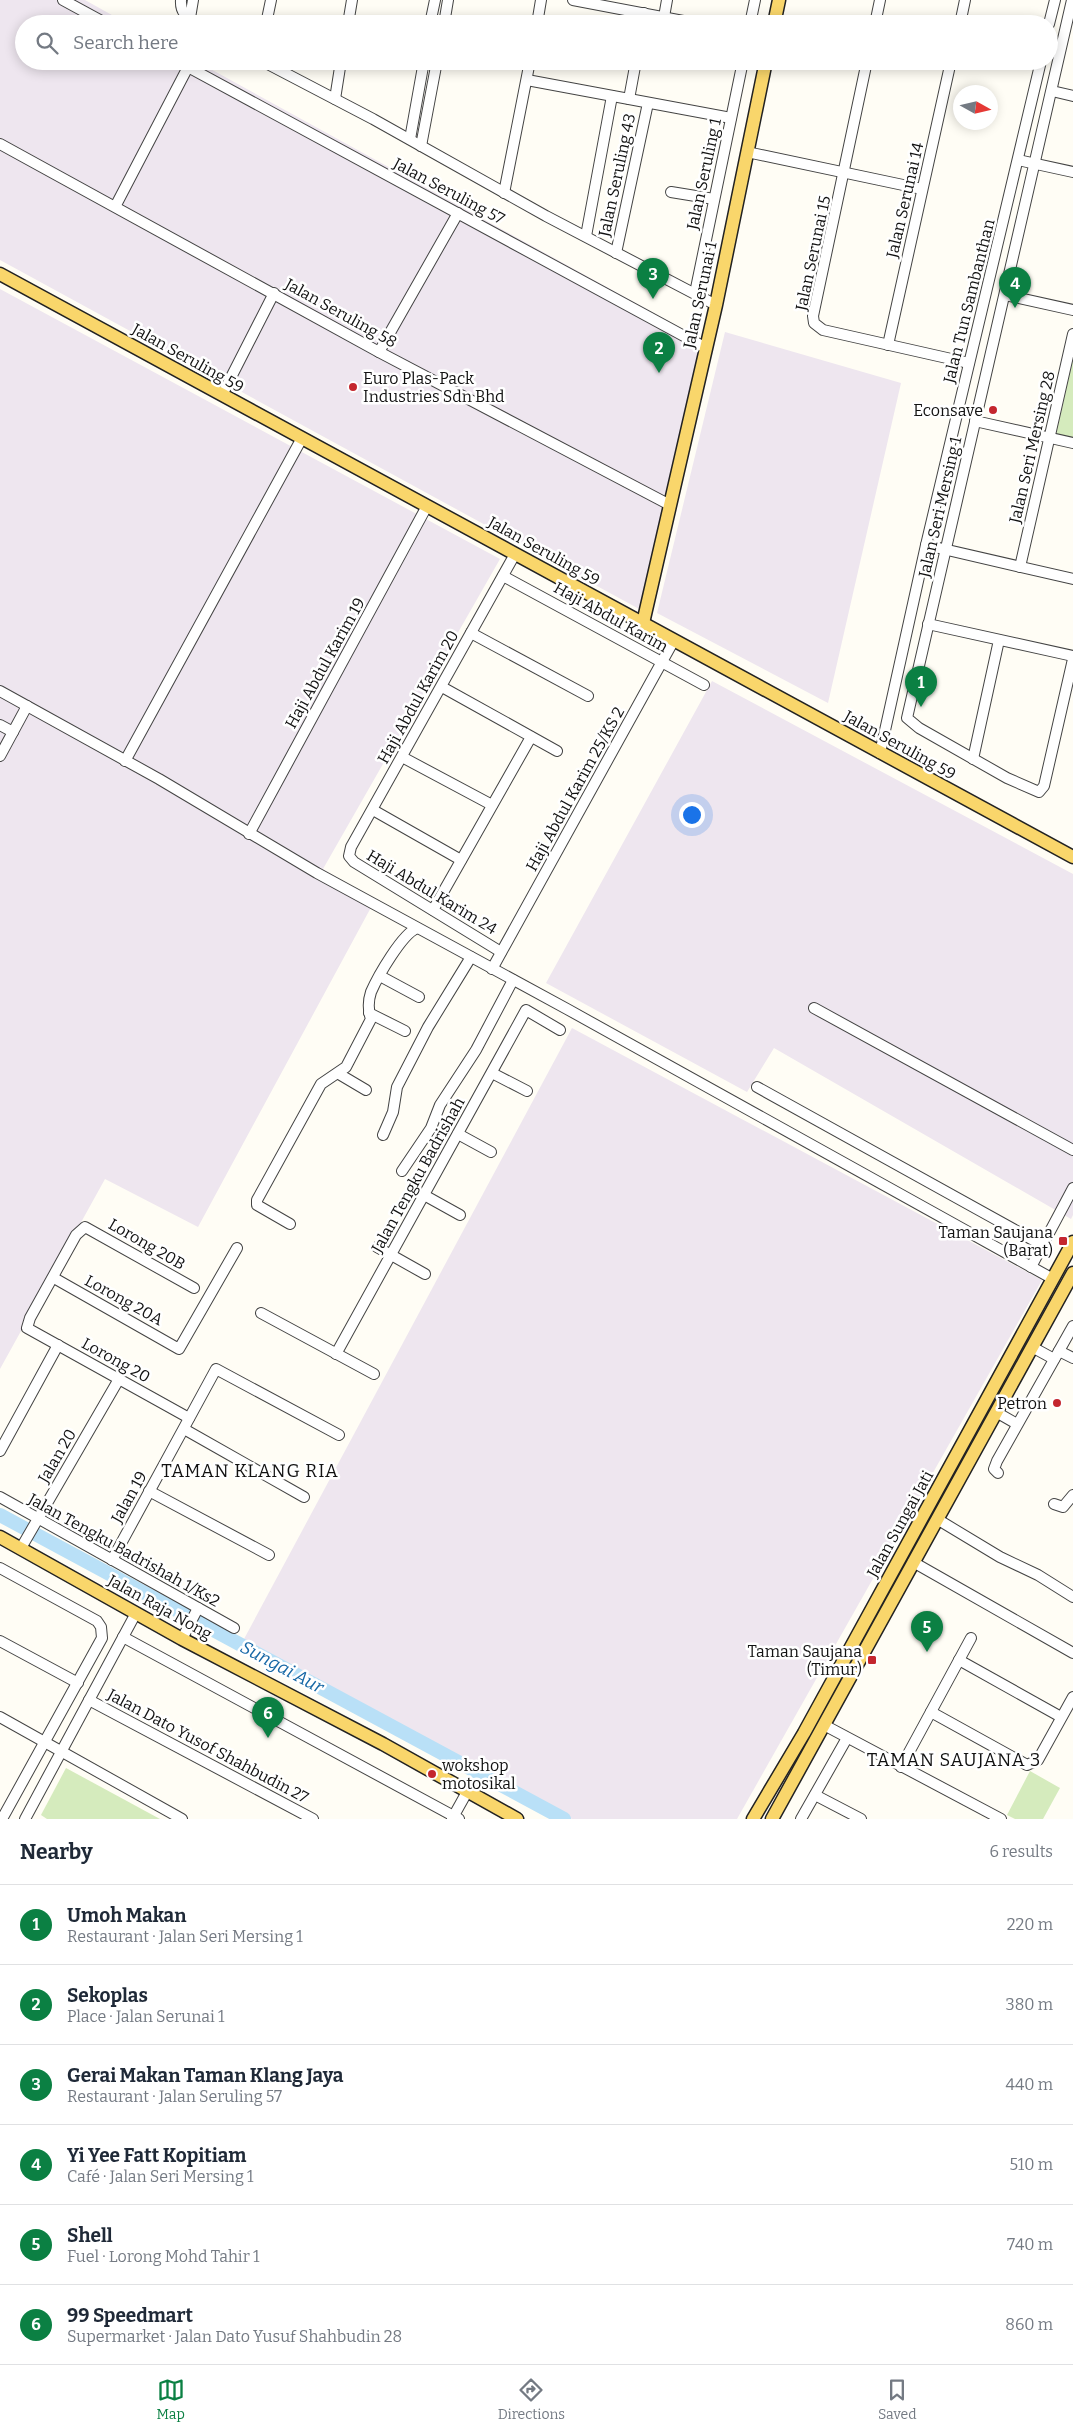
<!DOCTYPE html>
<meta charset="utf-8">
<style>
:root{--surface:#fff;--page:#f6f6f7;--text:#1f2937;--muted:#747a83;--line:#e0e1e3;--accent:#0b8043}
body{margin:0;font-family:Bitter,serif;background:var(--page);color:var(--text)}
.compass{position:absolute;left:953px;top:85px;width:45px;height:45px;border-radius:50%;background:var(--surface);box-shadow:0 2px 12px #0003;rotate:98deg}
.you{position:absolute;left:691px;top:814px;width:18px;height:18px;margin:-12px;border:4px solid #fff;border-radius:50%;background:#1a73e8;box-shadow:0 0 0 8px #1a73e833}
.badge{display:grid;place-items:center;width:32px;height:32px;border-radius:50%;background:var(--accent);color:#fff;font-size:16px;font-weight:700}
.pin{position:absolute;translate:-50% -41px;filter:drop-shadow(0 1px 2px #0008)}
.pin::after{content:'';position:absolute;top:26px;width:18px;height:15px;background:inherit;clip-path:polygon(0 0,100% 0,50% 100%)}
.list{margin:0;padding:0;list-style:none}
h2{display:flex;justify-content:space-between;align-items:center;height:65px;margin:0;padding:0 20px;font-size:21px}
h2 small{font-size:16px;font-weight:400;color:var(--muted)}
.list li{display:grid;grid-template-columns:32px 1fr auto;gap:15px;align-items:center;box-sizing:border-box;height:80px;padding:0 20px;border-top:1px solid var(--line)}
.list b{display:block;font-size:19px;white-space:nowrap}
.list p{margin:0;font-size:16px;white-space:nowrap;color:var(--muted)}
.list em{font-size:16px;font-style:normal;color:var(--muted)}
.icon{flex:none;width:28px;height:28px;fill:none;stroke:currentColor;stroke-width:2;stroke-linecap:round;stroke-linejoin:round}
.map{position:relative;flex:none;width:1073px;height:1819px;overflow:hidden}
.search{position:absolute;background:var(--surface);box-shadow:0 2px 12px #0003;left:15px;right:15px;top:15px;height:55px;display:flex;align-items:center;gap:12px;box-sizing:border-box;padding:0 18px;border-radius:28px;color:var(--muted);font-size:19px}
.sheet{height:545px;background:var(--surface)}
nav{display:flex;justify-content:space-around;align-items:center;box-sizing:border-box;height:70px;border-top:1px solid var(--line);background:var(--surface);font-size:14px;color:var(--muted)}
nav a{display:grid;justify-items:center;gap:2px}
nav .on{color:var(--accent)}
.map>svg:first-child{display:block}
.industrial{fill:#eee6ef}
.green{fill:#d5ebbd}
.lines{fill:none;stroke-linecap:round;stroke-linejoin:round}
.river{stroke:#b9e0f7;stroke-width:14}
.minor-casing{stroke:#444;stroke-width:12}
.major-casing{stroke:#222;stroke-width:15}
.minor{stroke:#fff;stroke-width:10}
.major{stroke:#f9d66b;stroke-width:12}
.poi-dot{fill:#c4262e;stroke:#fff;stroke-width:2}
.labels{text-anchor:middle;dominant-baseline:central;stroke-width:5;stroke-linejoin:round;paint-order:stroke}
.street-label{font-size:16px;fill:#111;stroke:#fff}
.poi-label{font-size:16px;fill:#111;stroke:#fff;text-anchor:end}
.neighbourhood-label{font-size:18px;letter-spacing:1px;fill:#111;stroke:#fff}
.water-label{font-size:18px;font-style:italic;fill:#1768a6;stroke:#fff}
</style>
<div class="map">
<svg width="1073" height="1819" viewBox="0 0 1073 1819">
<rect width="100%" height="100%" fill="#fffdf5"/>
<g class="industrial">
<path d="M0 0H85L128 24H24V61H196L703 340 641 610 0 260Z"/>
<path d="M0 289 500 559 323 869 375 900 198 1227 105 1179 0 1369Z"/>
<path d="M725 332 901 383 828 703 657 613Z"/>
<path d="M712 681 1073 874V1215L1071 1219 774 1048 747 1092 546 983Z"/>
<path d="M572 1028 1042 1280 737 1819H572L244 1639Z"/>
</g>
<g class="green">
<path d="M1073 359V439L1056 435Z"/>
<path d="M66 1768 160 1819H47L41 1815Z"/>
<path d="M1030 1771 1060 1788 1043 1819H1015L1007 1815Z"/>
</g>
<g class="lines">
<path class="river" d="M0 1515 564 1819"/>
<g class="minor-casing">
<g id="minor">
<path d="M63 0 107 24"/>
<path d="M181 0C180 14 188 17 199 24"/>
<path d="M573 0 699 24"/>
<path d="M1072 0 907 718 919 728 1007 778 1039 792 1044 786 1073 659"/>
<path d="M664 17 667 0"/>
<path d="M190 18 193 0"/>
<path d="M266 24 271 0"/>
<path d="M348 24 352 0"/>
<path d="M430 24 435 0"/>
<path d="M444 24 448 0"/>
<path d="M537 24 541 0"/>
<path d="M643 24 644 13"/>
<path d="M750 24 755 0"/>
<path d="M875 24 880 0"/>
<path d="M960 24 965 0"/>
<path d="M1049 24 1055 0"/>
<path d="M177 61 706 348"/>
<path d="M262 61 373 119 546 216 716 305"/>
<path d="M867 61 813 316 814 323 823 330 969 363"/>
<path d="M527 80 731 118"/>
<path d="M1052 91 1073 96"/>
<path d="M335 99 341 61"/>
<path d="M629 99 636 61"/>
<path d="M410 139 424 61"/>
<path d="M0 144 379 352 670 505"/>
<path d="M421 146 437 61"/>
<path d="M747 152 922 189"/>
<path d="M1018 160 1073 172"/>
<path d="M671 192 714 199"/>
<path d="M504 193 530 61"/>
<path d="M116 205 188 67"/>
<path d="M586 236 612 96"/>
<path d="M616 253 648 103"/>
<path d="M695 293 743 61"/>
<path d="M1005 295 1073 310"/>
<path d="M888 345 951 61"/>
<path d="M379 352 458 213"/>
<path d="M222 395 274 293"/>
<path d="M975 421 1073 443"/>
<path d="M926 545 1073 579"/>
<path d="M1020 567 1073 334"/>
<path d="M503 576 704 685"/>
<path d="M928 624 1073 656"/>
<path d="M471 633 588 696"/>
<path d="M442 687 557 751"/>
<path d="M0 691 159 779 317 873 567 1009 1053 1279"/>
<path d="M0 725 13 732"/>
<path d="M880 753 926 545 1041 61"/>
<path d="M0 756 27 706"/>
<path d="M402 757 492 805"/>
<path d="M973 759 999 640"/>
<path d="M125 761 302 438"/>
<path d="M373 810 461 860"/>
<path d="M249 834 427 506"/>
<path d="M433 910 531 737"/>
<path d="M501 952 354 862 349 856 351 847 515 554"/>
<path d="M492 969 674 640"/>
<path d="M380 976 419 997"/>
<path d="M814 1008 1073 1150"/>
<path d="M369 1013 405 1031"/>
<path d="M492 1073 527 1091"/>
<path d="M339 1074 366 1090"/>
<path d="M757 1087 1042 1245"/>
<path d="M458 1134 491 1152"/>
<path d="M383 1135 393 1112 397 1087 428 1027 471 957"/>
<path d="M402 1171 431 1128 440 1105 476 1050 513 980"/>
<path d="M424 1195 460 1215"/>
<path d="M290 1224 257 1205V1200L321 1084 346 1067 371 1019C368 1010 368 1001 371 992 378 976 402 934 417 928"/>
<path d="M377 1247 425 1274"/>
<path d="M1031 1267 1073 1188"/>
<path d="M54 1278 179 1349 237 1248"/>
<path d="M261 1313 374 1374"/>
<path d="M1032 1347 1054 1359"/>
<path d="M1059 1351 1073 1358"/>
<path d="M336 1354 526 1010 560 1030"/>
<path d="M996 1412 1017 1424"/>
<path d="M189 1418 27 1328 30 1318 76 1235 85 1227 194 1288"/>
<path d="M184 1429 304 1497"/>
<path d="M0 1451 58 1345"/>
<path d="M998 1473 994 1469 997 1461 1073 1326"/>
<path d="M149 1491 269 1555"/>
<path d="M0 1497 234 1628"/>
<path d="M1054 1504 1063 1507 1073 1495"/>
<path d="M937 1519 1000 1557 1038 1575 1073 1597"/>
<path d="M21 1548 119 1379"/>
<path d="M112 1560 216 1369 339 1435"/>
<path d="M913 1562 1073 1653"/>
<path d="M0 1568 97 1621 101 1627 102 1638 2 1819"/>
<path d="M123 1637 459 1819"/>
<path d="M182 1639 198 1608"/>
<path d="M0 1641 78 1683"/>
<path d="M959 1660 1061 1717"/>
<path d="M89 1700 313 1819"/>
<path d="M931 1712 1027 1765 1038 1760 1073 1697"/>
<path d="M0 1717 182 1819"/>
<path d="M824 1725 1001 1819"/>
<path d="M901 1767 971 1638"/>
<path d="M815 1795 861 1819"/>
<path d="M25 1819 136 1613"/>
<path d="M452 1819 467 1792"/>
<path d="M801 1819 847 1738"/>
</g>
</g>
<g class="major-casing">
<g id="major">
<path d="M774 24 779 0"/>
<path d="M0 274 1073 857"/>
<path d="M643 623 716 305 766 61"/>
<path d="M0 1537 182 1639 383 1744 517 1819"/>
<path d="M753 1819 804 1733 1073 1242"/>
<path d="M772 1819 1073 1273"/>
</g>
</g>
<use href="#minor" class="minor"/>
<use href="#major" class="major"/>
</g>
<g class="poi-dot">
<circle cx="353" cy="387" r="5"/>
<circle cx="993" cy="410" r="5"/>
<rect x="1058" y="1236" width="10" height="10" rx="2.5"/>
<circle cx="1057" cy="1403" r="5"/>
<rect x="867" y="1655" width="10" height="10" rx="2.5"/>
<circle cx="432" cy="1774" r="5"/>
</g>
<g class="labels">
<g class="street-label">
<text transform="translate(704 174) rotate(-78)">Jalan Seruling 1</text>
<text transform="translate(617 175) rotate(-78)">Jalan Seruling 43</text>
<text transform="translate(449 191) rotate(28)">Jalan Seruling 57</text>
<text transform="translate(905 200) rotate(-77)">Jalan Serunai 14</text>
<text transform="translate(813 253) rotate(-78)">Jalan Serunai 15</text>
<text transform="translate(700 295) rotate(-78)">Jalan Serunai 1</text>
<text transform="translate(969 301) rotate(-76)">Jalan Tun Sambanthan</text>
<text transform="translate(341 313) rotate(29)">Jalan Seruling 58</text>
<text transform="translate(188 358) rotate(29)">Jalan Seruling 59</text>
<text transform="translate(1032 447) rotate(-77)">Jalan Seri Mersing 28</text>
<text transform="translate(940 507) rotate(-77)">Jalan Seri Mersing 1</text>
<text transform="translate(544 551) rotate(29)">Jalan Seruling 59</text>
<text transform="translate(611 617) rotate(29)">Haji Abdul Karim</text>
<text transform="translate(325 663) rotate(-61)">Haji Abdul Karim 19</text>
<text transform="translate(418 697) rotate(-61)">Haji Abdul Karim 20</text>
<text transform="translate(900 745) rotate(29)">Jalan Seruling 59</text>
<text transform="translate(575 789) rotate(-61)">Haji Abdul Karim 25/KS 2</text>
<text transform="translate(432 892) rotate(31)">Haji Abdul Karim 24</text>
<text transform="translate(418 1175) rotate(-61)">Jalan Tengku Badrishah</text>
<text transform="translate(147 1244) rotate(30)">Lorong 20B</text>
<text transform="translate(124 1300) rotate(29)">Lorong 20A</text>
<text transform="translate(116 1360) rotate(29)">Lorong 20</text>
<text transform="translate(57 1456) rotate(-60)">Jalan 20</text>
<text transform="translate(129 1497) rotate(-61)">Jalan 19</text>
<text transform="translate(900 1524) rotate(-61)">Jalan Sungai Jati</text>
<text transform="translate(124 1550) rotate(29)">Jalan Tengku Badrishah 1/Ks2</text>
<text transform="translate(160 1607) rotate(29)">Jalan Raja Nong</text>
<text transform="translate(208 1746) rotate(28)">Jalan Dato Yusof Shahbudin 27</text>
</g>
<g class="poi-label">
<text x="363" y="378" text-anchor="start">Euro Plas-Pack<tspan x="363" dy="18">Industries Sdn Bhd</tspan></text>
<text x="983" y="410">Econsave</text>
<text x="1053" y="1232">Taman Saujana<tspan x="1053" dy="18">(Barat)</tspan></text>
<text x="1047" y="1403">Petron</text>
<text x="862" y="1651">Taman Saujana<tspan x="862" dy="18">(Timur)</tspan></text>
<text x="442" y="1765" text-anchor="start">wokshop<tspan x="442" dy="18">motosikal</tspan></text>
</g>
<g class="neighbourhood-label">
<text x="250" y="1471">TAMAN KLANG RIA</text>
<text x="954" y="1760">TAMAN SAUJANA 3</text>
</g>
<g class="water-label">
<text transform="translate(282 1667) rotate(28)">Sungai Aur</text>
</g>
</g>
</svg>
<svg class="compass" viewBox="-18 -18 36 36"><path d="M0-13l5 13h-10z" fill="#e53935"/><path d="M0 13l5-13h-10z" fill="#747a83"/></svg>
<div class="you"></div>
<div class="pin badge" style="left:921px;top:707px">1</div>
<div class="pin badge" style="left:659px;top:373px">2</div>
<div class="pin badge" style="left:653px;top:299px">3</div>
<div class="pin badge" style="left:1015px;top:308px">4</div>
<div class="pin badge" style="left:927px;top:1652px">5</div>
<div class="pin badge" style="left:268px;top:1738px">6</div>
<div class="search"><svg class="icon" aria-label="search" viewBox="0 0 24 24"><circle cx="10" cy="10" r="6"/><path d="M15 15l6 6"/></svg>Search here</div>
</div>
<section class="sheet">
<h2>Nearby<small>6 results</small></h2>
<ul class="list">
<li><span class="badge">1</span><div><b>Umoh Makan</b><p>Restaurant · Jalan Seri Mersing 1</p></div><em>220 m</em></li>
<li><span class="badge">2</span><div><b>Sekoplas</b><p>Place · Jalan Serunai 1</p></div><em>380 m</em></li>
<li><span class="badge">3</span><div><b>Gerai Makan Taman Klang Jaya</b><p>Restaurant · Jalan Seruling 57</p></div><em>440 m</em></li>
<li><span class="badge">4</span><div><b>Yi Yee Fatt Kopitiam</b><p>Café · Jalan Seri Mersing 1</p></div><em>510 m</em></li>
<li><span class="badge">5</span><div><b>Shell</b><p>Fuel · Lorong Mohd Tahir 1</p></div><em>740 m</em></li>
<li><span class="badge">6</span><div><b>99 Speedmart</b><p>Supermarket · Jalan Dato Yusuf Shahbudin 28</p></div><em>860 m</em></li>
</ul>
</section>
<nav>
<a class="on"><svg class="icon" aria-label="map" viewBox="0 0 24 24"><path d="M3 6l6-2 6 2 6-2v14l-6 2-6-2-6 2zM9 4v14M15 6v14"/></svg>Map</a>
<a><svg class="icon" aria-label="directions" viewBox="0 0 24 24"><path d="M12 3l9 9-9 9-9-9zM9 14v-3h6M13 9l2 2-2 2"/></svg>Directions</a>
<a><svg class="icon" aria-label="saved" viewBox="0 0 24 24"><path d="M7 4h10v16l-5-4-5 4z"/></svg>Saved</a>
</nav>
